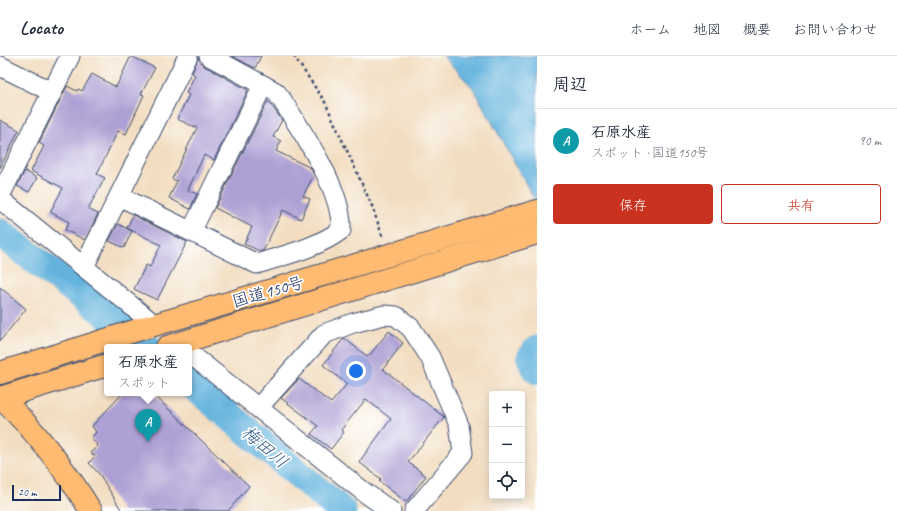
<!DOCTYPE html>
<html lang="ja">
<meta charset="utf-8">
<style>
:root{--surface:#fff;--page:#f2f2f3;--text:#1f2937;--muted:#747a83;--line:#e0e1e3;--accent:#c8321e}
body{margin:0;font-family:Caveat,"Klee One",sans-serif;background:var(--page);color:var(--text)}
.controls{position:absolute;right:12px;bottom:12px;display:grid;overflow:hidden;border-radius:4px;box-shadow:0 2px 10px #0003}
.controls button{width:36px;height:36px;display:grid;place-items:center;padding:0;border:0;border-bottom:1px solid var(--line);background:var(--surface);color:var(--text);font:20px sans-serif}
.scale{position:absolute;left:12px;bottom:10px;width:49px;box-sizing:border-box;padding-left:4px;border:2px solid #1b2f5e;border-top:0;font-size:11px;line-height:14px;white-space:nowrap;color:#1b2f5e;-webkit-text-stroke:3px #fff;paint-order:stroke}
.you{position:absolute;left:356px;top:315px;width:14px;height:14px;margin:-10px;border:3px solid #fff;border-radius:50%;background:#1a73e8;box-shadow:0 0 0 6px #1a73e833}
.badge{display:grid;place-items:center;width:26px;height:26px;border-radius:50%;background:var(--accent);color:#fff;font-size:13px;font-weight:700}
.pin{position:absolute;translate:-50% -33px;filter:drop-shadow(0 1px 2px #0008)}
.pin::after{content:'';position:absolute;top:21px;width:14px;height:12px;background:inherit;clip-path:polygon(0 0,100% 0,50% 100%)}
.popup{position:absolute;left:104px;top:288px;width:88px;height:52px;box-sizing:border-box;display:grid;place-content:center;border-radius:4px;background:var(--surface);filter:drop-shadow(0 1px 3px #0005);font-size:13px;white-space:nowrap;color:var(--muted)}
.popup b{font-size:15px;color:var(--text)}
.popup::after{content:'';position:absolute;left:50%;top:100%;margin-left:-8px;border:8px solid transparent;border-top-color:var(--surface)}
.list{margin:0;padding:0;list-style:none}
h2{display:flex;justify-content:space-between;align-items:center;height:52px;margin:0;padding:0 16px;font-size:17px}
h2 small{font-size:13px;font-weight:400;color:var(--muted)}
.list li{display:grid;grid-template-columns:26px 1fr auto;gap:12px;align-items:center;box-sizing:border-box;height:64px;padding:0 16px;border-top:1px solid var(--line)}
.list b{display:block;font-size:15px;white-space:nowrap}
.list p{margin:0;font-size:13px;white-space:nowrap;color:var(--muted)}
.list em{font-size:13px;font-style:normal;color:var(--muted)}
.actions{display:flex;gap:8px;padding:12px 16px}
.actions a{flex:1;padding:9px 0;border:1px solid var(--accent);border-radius:4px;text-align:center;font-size:14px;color:var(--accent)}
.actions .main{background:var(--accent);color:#fff}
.icon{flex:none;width:22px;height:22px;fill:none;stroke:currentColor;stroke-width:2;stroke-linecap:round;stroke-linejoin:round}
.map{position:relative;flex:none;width:537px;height:455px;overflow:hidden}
header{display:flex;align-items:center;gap:24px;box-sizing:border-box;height:56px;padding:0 20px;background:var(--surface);border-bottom:1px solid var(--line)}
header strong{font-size:19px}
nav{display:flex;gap:22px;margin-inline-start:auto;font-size:14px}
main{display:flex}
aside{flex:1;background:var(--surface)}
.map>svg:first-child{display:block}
.water{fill:#63b3dd;stroke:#3f719e}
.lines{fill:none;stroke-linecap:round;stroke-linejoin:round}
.river{stroke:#63b3dd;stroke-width:29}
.building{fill:#ada0d4}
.minor-casing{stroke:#3b496d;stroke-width:21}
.major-casing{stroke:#3b496d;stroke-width:24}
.highway-casing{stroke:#3b496d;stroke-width:24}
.path{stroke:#3b496d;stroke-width:2.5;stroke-dasharray:3 3;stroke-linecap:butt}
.minor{stroke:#fff;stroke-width:19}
.major{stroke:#febb71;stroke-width:22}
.highway{stroke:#febb71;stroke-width:22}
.labels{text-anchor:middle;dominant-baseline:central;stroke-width:3.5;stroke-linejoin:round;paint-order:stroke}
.street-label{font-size:17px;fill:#1b2f5e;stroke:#fff}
.water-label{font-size:18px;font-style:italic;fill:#345d8a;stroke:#fff}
</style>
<header>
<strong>Locato</strong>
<nav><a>ホーム</a><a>地図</a><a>概要</a><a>お問い合わせ</a></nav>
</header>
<main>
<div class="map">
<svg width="537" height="455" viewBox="0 0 537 455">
<rect width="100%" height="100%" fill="#fff"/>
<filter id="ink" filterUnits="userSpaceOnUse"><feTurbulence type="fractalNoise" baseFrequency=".025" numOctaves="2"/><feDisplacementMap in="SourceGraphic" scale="8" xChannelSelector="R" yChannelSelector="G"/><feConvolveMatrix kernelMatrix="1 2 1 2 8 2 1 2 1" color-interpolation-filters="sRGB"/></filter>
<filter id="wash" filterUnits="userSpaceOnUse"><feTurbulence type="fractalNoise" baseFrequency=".012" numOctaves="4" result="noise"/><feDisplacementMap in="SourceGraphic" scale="16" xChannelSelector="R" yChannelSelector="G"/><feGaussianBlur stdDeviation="0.9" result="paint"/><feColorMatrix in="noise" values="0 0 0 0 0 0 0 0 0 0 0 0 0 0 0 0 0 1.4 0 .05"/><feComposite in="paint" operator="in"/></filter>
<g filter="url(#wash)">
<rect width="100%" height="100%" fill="#f2ddc0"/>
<path class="water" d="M443 0H537V148L473 32Z"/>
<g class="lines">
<g class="river">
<path d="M0 177 110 261 147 291"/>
<path d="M537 294 531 302 537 314"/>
<path d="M189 326 342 455"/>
</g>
</g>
<g id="blocks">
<g class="building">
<path d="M131 0 155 12 141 38 144 39 126 78 118 75 97 118 105 122 88 153 98 158 85 184 65 174 69 166 50 156 63 132 31 115 44 90 39 87 67 30 77 35 78 33 82 35 92 18 116 31Z"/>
<path d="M232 0H261L255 12Z"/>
<path d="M198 2 204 10 248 34 214 104 204 99 188 134 197 138 190 153 169 142 177 125 172 123 197 72 177 63 189 39 186 37 195 19 192 17Z"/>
<path d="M268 45 282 64 273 81 281 85 276 95 311 112 314 119 303 140 310 143 301 163 283 154 263 195H260L244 188 252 171 215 152Z"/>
<path d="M0 64 19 74 0 112Z"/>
<path d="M25 115 37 122 29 136 17 130Z"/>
<path d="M133 159 187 186 157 244 134 233 146 209 150 211 161 189 127 172Z"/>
<path d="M118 168 132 175 124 192 109 185Z"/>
<path d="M0 231 26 253 0 285Z"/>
<path d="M389 275 403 287 383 313 444 361 408 406 426 420 406 446 379 425 381 423 359 406 391 363 366 343 341 374 344 376 331 393 311 378 318 370 281 342 299 323 331 347 347 328 323 309 344 282 368 301Z"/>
<path d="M123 337H152L249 430 228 455H122L100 419 89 407 95 400 90 397 98 390 91 382 96 376 92 370Z"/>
</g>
</g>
</g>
<g filter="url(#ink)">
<use href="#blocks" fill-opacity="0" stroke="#3b496d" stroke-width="1"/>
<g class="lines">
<g class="minor-casing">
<g id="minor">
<path d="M0 10 52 36"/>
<path d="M0 140 70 0"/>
<path d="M119 140 257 208C285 199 317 192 341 174 343 134 303 78 282 44L276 36 209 0"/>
<path d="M0 143 155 269"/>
<path d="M192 174 263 29"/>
<path d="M84 211 188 0"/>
<path d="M189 297 364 436 391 455"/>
<path d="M258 352 324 278 353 267 384 259 396 260 411 272 430 301 459 369 463 397 414 455"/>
</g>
</g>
<g class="major-casing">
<path id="major" d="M0 341C36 375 65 413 91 455"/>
</g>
<g class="highway-casing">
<g id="highway">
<path d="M167 291 537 177"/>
<path d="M0 317 144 272 537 155"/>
<path d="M0 342 107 309"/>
</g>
</g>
<path class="path" d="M294 0 325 46 372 150 383 182"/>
<use href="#minor" class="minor"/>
<use href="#major" class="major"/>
<use href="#highway" class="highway"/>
</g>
</g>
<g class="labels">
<g class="street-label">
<text transform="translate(268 236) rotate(-16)">国道150号</text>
</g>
<g class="water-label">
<text transform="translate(265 391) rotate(40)">梅田川</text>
</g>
</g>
</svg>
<div class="controls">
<button>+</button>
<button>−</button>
<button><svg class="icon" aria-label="locate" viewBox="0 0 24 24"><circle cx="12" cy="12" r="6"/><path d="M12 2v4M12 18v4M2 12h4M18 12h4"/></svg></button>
</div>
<div class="scale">20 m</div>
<div class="you"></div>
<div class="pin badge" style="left:148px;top:386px;background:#0f9aa8">A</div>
<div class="popup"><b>石原水産</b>スポット</div>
</div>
<aside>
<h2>周辺<small></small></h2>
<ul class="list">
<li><span class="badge" style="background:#0f9aa8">A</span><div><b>石原水産</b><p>スポット · 国道150号</p></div><em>90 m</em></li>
</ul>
<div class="actions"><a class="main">保存</a><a>共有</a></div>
</aside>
</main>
